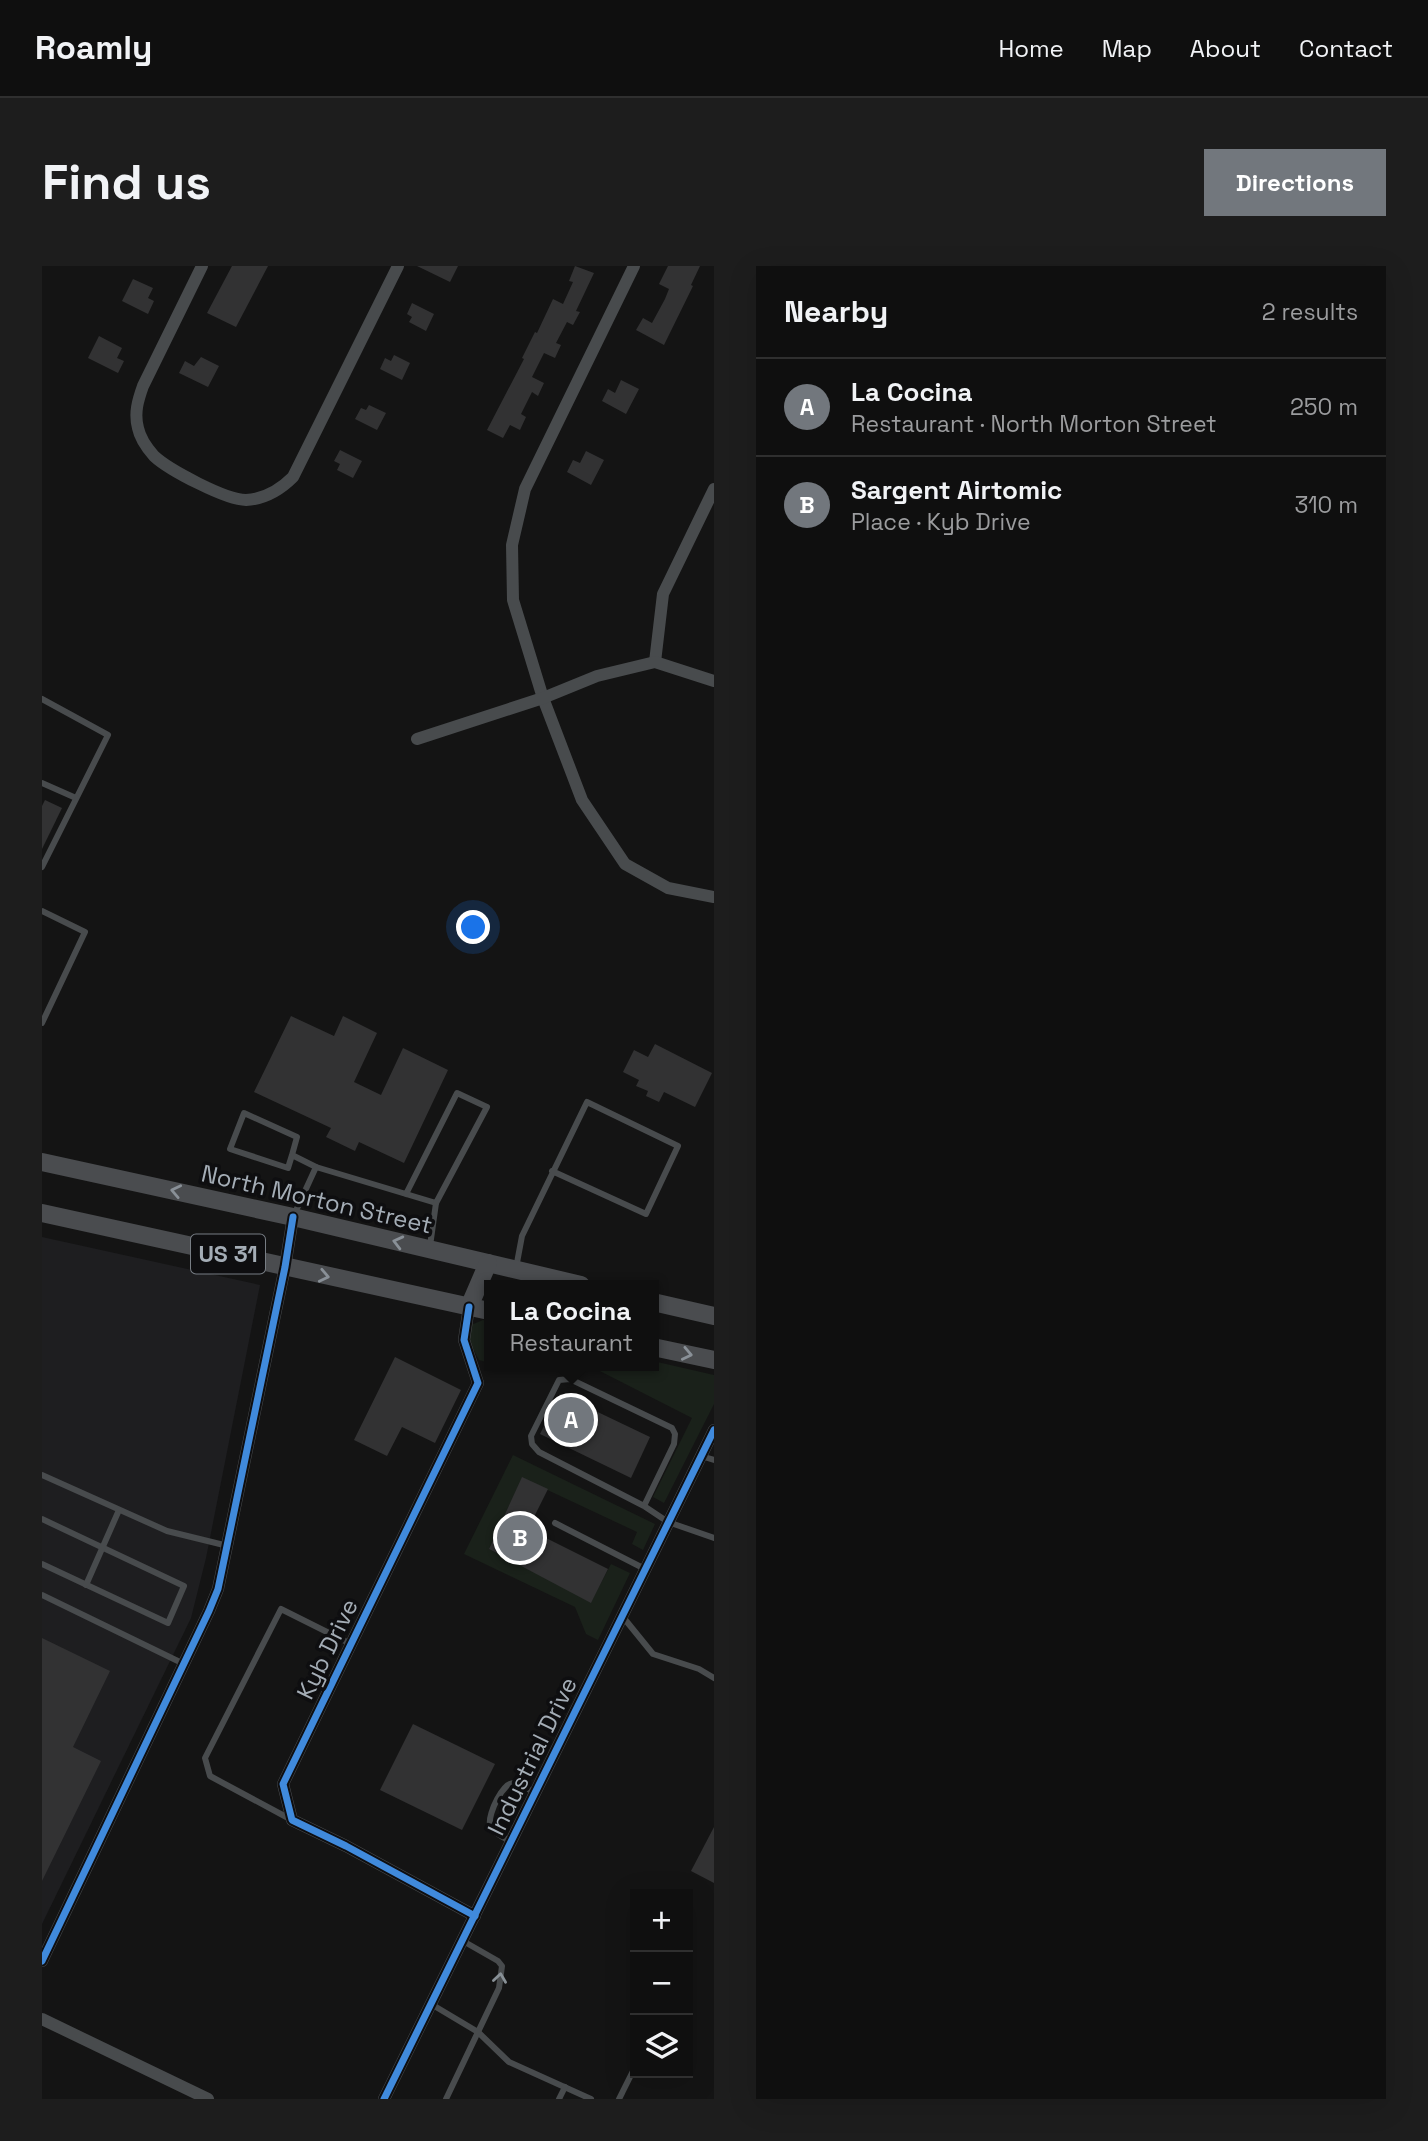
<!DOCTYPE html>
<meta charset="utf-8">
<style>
:root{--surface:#0f0f0f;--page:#1d1d1d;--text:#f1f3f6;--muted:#9b9c9e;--line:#2f2f2f;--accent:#72777d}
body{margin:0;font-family:"Space Grotesk",sans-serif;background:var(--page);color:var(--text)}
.controls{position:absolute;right:21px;bottom:21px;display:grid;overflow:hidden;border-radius:0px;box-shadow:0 7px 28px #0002}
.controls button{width:63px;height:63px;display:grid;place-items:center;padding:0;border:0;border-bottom:2px solid var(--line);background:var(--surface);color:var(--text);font:35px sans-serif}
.you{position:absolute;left:432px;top:662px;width:24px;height:24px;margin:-18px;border:5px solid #fff;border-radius:50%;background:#1a73e8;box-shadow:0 0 0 10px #1a73e833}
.badge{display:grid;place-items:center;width:46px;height:46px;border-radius:50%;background:var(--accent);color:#fff;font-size:23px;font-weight:700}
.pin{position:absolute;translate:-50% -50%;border:4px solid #fff;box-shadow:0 2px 7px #0006}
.popup{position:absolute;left:442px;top:1014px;width:175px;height:91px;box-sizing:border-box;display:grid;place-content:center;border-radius:0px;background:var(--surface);filter:drop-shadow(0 2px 5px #0005);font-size:23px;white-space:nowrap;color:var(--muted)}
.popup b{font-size:26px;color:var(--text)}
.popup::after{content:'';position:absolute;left:50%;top:100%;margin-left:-14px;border:14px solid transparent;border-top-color:var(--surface)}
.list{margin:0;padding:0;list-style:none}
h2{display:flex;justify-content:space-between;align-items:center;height:91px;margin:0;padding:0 28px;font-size:30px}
h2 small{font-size:23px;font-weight:400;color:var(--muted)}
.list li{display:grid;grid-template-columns:46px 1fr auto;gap:21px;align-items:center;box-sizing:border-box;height:98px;padding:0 28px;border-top:2px solid var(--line)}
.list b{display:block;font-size:26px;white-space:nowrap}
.list p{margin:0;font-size:23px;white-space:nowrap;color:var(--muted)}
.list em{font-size:23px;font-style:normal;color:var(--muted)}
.icon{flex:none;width:38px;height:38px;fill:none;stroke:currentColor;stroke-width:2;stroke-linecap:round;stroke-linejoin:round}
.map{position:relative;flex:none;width:672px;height:1833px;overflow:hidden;border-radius:0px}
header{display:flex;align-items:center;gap:42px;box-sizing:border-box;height:98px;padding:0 35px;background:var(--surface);border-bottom:2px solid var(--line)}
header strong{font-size:33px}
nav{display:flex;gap:38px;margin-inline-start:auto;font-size:24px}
.intro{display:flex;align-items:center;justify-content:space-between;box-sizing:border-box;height:168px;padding:0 42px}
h1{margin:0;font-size:49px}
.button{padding:18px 32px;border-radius:0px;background:var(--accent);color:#fff;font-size:24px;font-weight:700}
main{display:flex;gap:42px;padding:0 42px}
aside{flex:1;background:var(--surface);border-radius:0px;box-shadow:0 7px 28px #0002}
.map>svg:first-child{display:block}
.built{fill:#1e1e20}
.green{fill:#1a211a}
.building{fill:#323233}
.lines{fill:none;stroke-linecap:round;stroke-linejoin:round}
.lane{stroke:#484b4d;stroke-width:6}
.street{stroke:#484b4d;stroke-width:12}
.primary{stroke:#4a4c4f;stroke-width:18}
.cycleway-casing{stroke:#0e0e10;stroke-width:11}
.cycleway{stroke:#408adc;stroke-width:7}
.oneway{stroke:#899097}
.oneway2{stroke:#889096}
.labels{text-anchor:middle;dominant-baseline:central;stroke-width:7;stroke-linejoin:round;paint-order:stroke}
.shield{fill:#0e0e10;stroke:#777d84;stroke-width:2}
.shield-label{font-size:23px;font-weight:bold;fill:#a4adb6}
.street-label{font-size:24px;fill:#a4adb6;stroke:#0e0e10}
</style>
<header>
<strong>Roamly</strong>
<nav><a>Home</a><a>Map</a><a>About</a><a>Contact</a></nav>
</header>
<div class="intro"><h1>Find us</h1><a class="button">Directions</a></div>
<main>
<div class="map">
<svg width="672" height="1833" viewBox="0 0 672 1833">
<rect width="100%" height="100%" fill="#141414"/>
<path class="built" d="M0 971 218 1019 164 1292 149 1352 0 1658Z"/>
<g class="green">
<path d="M441 1054 447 1055V1085L444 1096 437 1094 425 1071 429 1059Z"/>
<path d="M611 1095 672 1109V1138L622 1237 611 1231 650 1152 548 1100H611Z"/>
<path d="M471 1189 613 1258 601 1284 590 1278 595 1266 480 1212 447 1283 549 1336 569 1298 588 1307 556 1374 544 1368 533 1341 422 1288Z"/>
</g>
<g class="building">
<path d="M190 0H226L194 61 165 47Z"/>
<path d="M375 0H416L408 16Z"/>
<path d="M533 0 552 7 534 45 538 46 531 59 525 56 514 77 519 79 513 92 502 87 490 111 502 117 496 130 490 126 479 148 484 151 478 164 468 159 461 172 445 164 482 93 480 92 493 66 495 67 511 33 521 38 531 16 527 15Z"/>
<path d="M626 0H658L649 19 651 20 622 79 594 64 601 52 610 57 623 33 627 23 617 18Z"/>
<path d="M91 13 111 22 106 32 112 35 106 48 80 35Z"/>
<path d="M370 37 392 48 384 65 367 56 370 51 365 48Z"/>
<path d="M57 70 80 82 75 92 82 95 76 107 46 92Z"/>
<path d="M352 89 368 97 360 114 338 103 343 92 349 95Z"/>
<path d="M159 91 177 100 166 121 137 107 143 95 152 100Z"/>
<path d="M579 114 597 123 584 148 560 135 566 123 573 127Z"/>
<path d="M327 139 344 147 335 164 313 153 319 142 324 144Z"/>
<path d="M298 184 320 195 311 212 295 204 298 198 292 195Z"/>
<path d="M544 185 562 194 549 219 525 206 531 194 538 197Z"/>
<path d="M3 534 20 542 0 583V540Z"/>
<path d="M249 750 292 770 301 750 335 767 312 816 339 829 361 782 406 804 362 897 317 876 313 885 284 871 289 862 212 826Z"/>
<path d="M613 778 670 807 653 841 622 826 617 836 604 830 606 825 594 820 597 814 581 806 592 784 606 791Z"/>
<path d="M353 1091 419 1124 393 1177 360 1161 345 1190 312 1174Z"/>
<path d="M518 1128 608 1171 589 1212 498 1168Z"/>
<path d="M480 1211 506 1223 486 1263 566 1303 549 1337 447 1283Z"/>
<path d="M0 1372 68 1405 31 1481 59 1495 0 1615Z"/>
<path d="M371 1458 453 1498 420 1564 338 1524Z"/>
<path d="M672 1561V1617L649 1605Z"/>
</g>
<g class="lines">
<g class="lane">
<path d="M0 433 66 469 0 601"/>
<path d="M0 517 34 532"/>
<path d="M0 645 43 666 0 757"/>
<path d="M250 889 246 902 188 883 202 847 255 871 250 889 274 901"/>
<path d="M252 949 274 901 394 937 445 841 415 827 364 928"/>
<path d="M388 980 394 937"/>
<path d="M474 1002 480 970 545 836 636 880 604 948 510 905"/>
<path d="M659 1190 672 1194"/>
<path d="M0 1209 125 1265 186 1280"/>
<path d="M602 1240 632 1178 633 1168 630 1162 528 1113 517 1114 489 1170 490 1178 497 1186 602 1240 626 1256 672 1272"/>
<path d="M0 1253 142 1320 126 1357 0 1298"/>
<path d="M513 1257 603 1303"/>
<path d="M44 1319 77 1244"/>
<path d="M0 1329 142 1398"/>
<path d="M581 1351 611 1388 657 1403 672 1412"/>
<path d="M248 1553 168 1510 163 1492 239 1343 309 1378"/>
<path d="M469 1576C462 1571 450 1567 448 1558 446 1548 461 1515 473 1517 479 1518 487 1524 494 1527"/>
<path d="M389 1738 436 1766 467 1796 549 1833"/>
<path d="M404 1833 457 1722 460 1700 456 1695 421 1675"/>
<path d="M517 1833 523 1821"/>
<path d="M577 1833 593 1801"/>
</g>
<g class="street">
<path d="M160 0 101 120C96 134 92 147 96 162 98 172 105 182 112 190 127 204 184 234 204 234 223 233 238 224 251 211L356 0"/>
<path d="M592 0 483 223 470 279 471 334 501 432 540 534 583 598 626 622 672 631"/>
<path d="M613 396 621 328 672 223"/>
<path d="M375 473 501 432 555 410 613 396 672 415"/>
<path d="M427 1041 422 1074 436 1117 241 1518 250 1554 304 1580 433 1650"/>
<path d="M0 1695 167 1345 176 1323 243 1001 251 951"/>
<path d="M0 1753 166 1833"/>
<path d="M342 1833 672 1164"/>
</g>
<g class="primary">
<path d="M0 896 251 951 539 1019"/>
<path d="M0 947 447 1045"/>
<path d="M611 1036 672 1050"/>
<path d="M427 1041 446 997"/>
<path d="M611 1081 672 1094"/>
</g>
<g class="cycleway-casing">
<g id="cycleway">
<path d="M427 1041 422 1074 436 1117 241 1518 250 1554 304 1580 433 1650"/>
<path d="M0 1695 167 1345 176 1323 243 1001 251 951"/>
<path d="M342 1833 672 1164"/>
</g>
</g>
<use href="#cycleway" class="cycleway"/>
</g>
<defs><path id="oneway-chevron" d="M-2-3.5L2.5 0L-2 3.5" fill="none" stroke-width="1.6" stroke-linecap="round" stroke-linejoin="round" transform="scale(1.75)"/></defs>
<g class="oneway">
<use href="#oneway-chevron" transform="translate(134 925) rotate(-168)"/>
<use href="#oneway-chevron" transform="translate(356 976) rotate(-166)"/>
<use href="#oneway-chevron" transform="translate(282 1010) rotate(12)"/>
<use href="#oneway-chevron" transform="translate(645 1088) rotate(12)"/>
</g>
<use class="oneway2" href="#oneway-chevron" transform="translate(458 1712) rotate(-82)"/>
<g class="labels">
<rect class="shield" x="149" y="968.5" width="74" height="39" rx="5"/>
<g class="shield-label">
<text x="186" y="988">US 31</text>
</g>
<g class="street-label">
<text transform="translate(275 933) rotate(13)">North Morton Street</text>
<text transform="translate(285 1383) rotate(-64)">Kyb Drive</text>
<text transform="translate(490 1490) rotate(-64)">Industrial Drive</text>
</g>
</g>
</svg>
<div class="controls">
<button>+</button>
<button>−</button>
<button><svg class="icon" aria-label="layers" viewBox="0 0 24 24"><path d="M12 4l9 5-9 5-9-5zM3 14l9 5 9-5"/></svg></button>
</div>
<div class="you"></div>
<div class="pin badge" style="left:529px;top:1154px">A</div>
<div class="popup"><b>La Cocina</b>Restaurant</div>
<div class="pin badge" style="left:478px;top:1272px">B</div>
</div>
<aside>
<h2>Nearby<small>2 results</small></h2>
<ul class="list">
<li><span class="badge">A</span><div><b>La Cocina</b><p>Restaurant · North Morton Street</p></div><em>250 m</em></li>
<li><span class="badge">B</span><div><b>Sargent Airtomic</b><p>Place · Kyb Drive</p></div><em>310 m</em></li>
</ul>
</aside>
</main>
